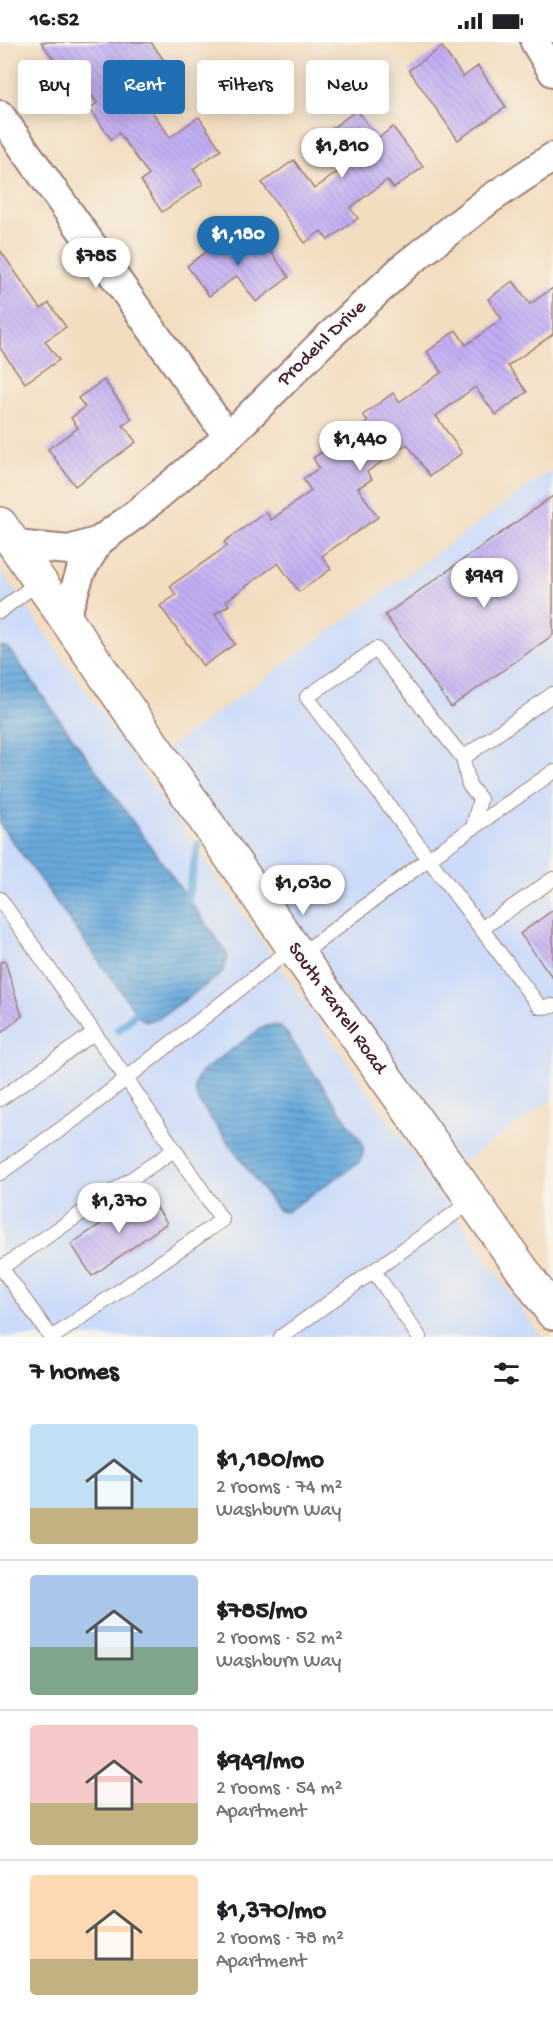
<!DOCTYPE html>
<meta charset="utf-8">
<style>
:root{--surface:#fff;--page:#f6f6f6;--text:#202124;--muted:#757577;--line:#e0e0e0;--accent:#1f6fb2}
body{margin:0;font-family:"Gochi Hand",sans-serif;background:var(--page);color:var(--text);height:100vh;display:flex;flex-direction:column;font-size:22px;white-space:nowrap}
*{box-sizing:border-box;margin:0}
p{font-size:20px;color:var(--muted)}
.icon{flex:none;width:33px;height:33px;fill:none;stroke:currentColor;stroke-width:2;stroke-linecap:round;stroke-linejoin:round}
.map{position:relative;height:1295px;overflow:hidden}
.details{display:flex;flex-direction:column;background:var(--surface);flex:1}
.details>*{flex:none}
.banner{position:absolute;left:18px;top:18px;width:518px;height:54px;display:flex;gap:12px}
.price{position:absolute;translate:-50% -51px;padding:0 14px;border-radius:21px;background:#fff;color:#222;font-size:20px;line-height:39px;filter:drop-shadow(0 2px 3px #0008)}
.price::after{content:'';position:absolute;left:50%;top:36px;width:18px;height:14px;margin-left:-9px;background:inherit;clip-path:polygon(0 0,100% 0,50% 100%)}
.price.current{background:var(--accent);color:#fff}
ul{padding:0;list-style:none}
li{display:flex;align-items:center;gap:18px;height:150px;padding:0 30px}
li+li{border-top:2px solid var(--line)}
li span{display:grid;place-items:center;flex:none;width:168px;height:120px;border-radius:6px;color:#555}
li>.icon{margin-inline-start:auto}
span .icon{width:72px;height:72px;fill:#fffc;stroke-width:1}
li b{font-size:26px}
h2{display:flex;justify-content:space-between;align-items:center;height:72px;padding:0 30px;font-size:26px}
.tag{padding:0 21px;border-radius:6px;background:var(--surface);box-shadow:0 3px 15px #0003;font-size:21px;line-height:54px}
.tag.current{background:var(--accent);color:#fff}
.status{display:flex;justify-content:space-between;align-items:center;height:42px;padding:0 30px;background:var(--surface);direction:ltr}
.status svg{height:16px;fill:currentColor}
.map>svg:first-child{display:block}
.built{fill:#cbdbf9}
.water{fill:url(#water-rules);stroke:#586484;stroke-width:1.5}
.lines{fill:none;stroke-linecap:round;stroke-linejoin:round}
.stream{stroke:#67aadc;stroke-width:8}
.building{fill:url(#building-back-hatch)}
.service-casing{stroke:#9e7e75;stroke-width:16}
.minor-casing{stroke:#9e7e75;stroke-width:32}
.tertiary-casing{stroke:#9e7e75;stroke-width:36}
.service{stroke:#fff;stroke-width:14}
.minor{stroke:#fff;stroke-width:28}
.tertiary{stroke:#fff;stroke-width:33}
.labels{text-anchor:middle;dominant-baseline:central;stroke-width:6;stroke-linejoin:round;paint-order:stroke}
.street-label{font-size:20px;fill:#4a1f2b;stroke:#f7f3e8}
</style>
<div class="status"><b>16:52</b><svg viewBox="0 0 49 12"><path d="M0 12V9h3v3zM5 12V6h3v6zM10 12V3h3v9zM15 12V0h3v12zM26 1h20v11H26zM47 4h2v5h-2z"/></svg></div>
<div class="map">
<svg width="553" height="1295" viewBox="0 0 553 1295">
<defs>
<pattern id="water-rules" width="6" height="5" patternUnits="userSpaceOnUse" patternTransform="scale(1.5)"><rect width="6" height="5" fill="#67aadc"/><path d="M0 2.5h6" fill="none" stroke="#578ab3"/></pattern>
<pattern id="building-back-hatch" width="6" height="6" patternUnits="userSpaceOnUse" patternTransform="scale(1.5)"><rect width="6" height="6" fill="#c2aff4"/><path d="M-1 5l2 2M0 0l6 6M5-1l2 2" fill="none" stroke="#a896d1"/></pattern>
</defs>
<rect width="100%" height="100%" fill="#f7f3e8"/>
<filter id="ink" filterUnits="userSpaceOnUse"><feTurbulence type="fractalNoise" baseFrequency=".0167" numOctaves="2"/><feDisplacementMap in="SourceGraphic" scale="12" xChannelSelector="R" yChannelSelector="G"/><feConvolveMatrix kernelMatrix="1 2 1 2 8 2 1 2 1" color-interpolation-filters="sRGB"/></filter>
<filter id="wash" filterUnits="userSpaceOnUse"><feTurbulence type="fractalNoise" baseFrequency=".008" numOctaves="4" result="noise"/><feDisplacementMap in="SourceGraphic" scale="24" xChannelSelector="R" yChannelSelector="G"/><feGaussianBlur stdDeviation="1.35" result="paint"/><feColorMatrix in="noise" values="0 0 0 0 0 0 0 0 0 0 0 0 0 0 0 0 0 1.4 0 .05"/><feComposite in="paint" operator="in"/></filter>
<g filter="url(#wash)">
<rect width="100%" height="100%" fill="#f3ddbf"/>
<!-- built -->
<path class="built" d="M553,427V1057L461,1121L166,708Z
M0,527L541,1295H0Z"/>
<!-- water -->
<path class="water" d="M0,604L7,606L14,614L224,907L228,915L221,932L158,977L147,979L140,976L0,782Z
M271,983L279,984L287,992L362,1101C364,1109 364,1114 358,1121L286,1170L279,1169L273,1162L199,1060C193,1047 193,1041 201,1030L263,985Z"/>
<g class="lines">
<!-- stream -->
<path class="stream" d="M186,864L198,803
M118,988L143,964"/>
</g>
<g id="blocks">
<!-- building -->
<path class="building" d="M41,0H151L173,31L141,54L170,95L199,75L221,108L193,127L203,142L162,170L141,139L149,133L119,91L111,97L90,67L97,61L67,19L59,25Z
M442,5L463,35L478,24L506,65L458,98L409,28Z
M357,68L378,96L393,85L423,125L394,146L387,138L350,166L358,176L328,198L321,189L305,201L262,141L294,118L314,147L349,122L326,91Z
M238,186L258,213L268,206L289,235L256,260L237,234L209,254L187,224Z
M0,208L41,267L49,261L66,285L45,299L59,318L25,341L0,306Z
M513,239L530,262L553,246V292L508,324L527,350L496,373L475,345L436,374L462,411L430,434L407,402L367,430L372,437L358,446L378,475L322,514L331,527L299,550L278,521L226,559L229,563L215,572L235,602L203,624L160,564L176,553L170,544L227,504L224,500L266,470L271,478L311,449L303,437L319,426L313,416L368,380L363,373L393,351L399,360L442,330L427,310L456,288L466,303L502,277L488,257Z
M104,338L132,377L123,383L136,400L75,444L48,407L78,386L71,376L85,365L78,356Z
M553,454V593L451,665L385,573Z
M553,868V936L520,892Z
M5,919L22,974L0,992V920Z
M147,1151L167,1181L92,1234L71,1202Z"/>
</g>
</g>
<g filter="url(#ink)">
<use href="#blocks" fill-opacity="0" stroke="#9e7e75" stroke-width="1.5"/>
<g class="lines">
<defs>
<path id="service" d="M0,569L40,539
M553,652L463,716L376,607L307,655L540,965L553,964
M463,716L469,743L480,757L473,786
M0,857L126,1036L222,1178L53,1295
M481,887L553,837
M299,914L428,817L553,730
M0,1057L94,991
M0,1131L75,1077L293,905
M0,1224L51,1295
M1,1226L174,1108
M374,1229L419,1295
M281,1295L473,1158"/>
<g id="minor">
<path d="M535,0L553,30"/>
<path d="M0,73L228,395"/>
<path id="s1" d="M15,503L69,508L99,499L136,472L228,395L322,301L406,223L490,157L553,115"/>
<path d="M65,576L81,529L99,499"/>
</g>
<g id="tertiary">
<path id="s2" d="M0,482L293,905L553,1271"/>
</g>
</defs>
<!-- service casing -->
<use href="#service" class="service-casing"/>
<!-- minor casing -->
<use href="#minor" class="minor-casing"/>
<!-- tertiary casing -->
<use href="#tertiary" class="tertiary-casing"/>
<!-- service -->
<use href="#service" class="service"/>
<!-- minor -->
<use href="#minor" class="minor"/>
<!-- tertiary -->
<use href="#tertiary" class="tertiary"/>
</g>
</g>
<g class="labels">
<!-- street labels -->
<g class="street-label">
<text stroke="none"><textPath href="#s1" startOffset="384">Prodehl Drive</textPath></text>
<text stroke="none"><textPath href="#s2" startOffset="590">South Farrell Road</textPath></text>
</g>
</g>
</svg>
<b class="price" style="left:342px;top:137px">$1,810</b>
<b class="price current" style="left:238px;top:225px">$1,180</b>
<b class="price" style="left:96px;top:247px">$785</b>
<b class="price" style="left:360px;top:430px">$1,440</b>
<b class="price" style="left:484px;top:567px">$949</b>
<b class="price" style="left:303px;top:874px">$1,030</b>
<b class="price" style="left:119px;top:1192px">$1,370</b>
<div class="banner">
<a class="tag">Buy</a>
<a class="tag current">Rent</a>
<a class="tag">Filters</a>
<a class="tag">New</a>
</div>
</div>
<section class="details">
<h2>7 homes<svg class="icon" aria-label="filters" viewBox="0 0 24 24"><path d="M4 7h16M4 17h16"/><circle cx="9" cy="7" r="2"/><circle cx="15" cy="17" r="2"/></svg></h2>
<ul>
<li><span style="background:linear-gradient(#bfe0f5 70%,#c2b280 0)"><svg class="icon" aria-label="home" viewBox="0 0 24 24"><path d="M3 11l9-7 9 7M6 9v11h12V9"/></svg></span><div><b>$1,180/mo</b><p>2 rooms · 74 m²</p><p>Washburn Way</p></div></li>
<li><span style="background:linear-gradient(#a9c7e8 60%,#7fa58c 0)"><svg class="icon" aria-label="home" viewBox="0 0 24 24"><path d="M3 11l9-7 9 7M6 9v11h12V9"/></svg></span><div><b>$785/mo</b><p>2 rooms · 52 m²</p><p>Washburn Way</p></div></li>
<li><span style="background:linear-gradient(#f6c9c9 65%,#c2b280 0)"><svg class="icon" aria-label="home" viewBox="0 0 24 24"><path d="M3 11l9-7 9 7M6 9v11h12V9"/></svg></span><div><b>$949/mo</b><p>2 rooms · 54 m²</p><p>Apartment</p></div></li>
<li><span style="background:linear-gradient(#ffd9b3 70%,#c2b280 0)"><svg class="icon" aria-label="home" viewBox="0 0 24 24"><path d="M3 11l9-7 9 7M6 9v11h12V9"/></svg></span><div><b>$1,370/mo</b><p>2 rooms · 78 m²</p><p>Apartment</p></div></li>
</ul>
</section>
